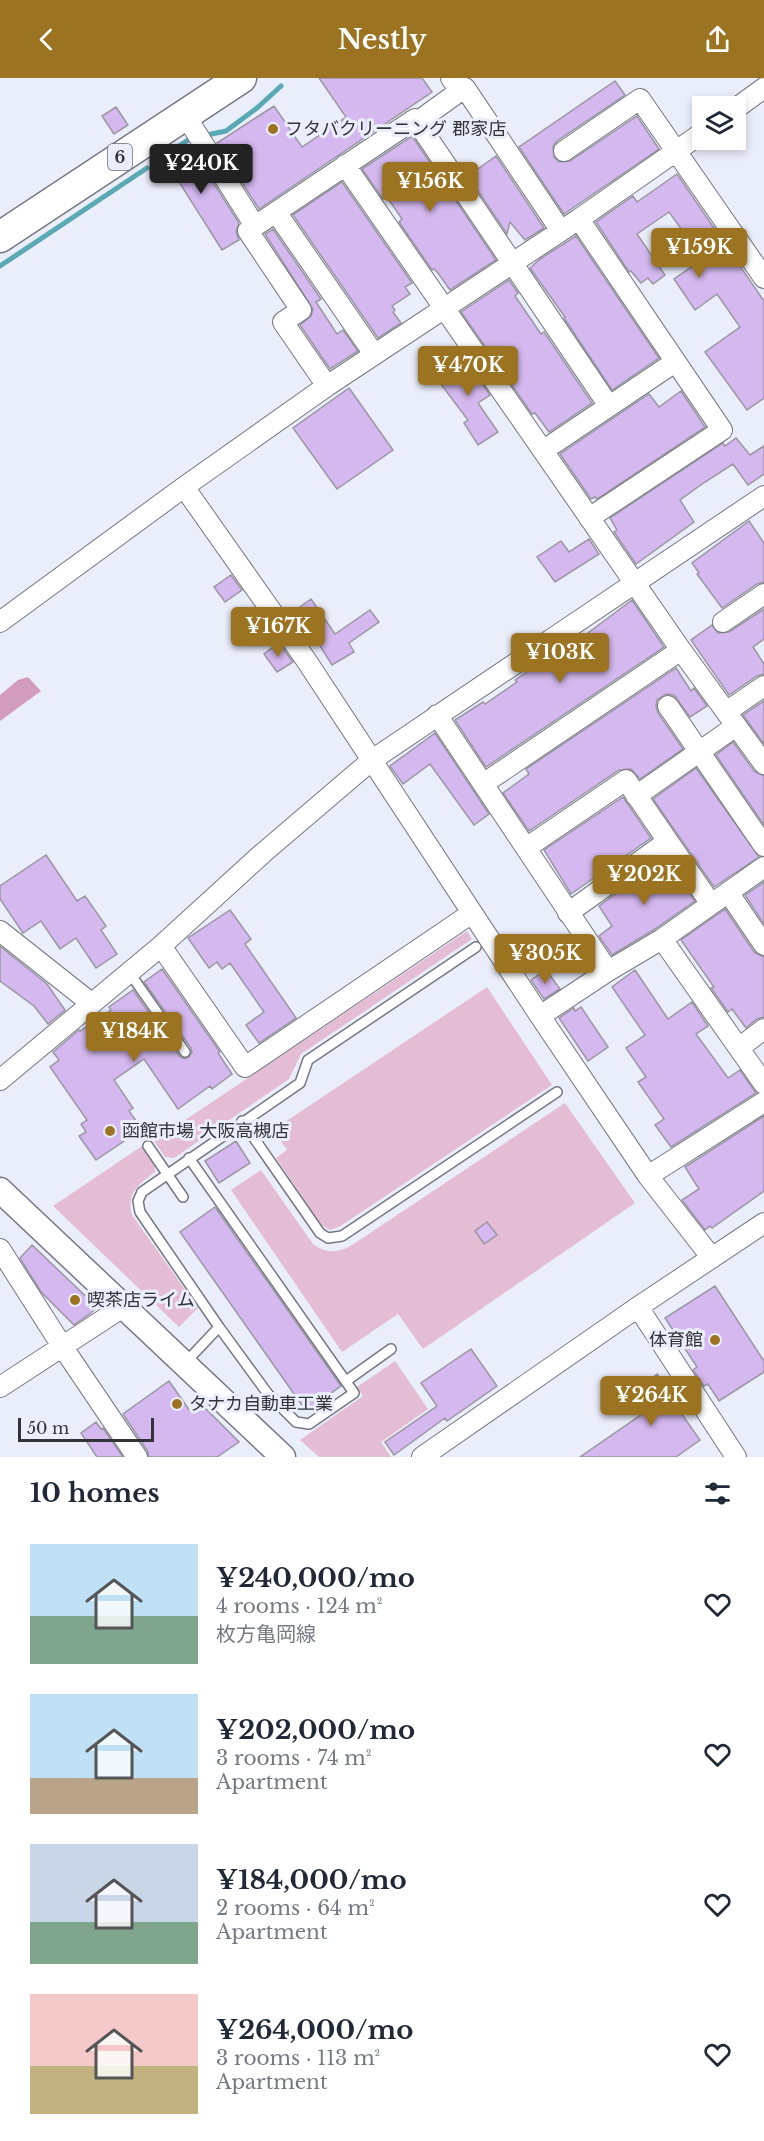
<!DOCTYPE html>
<meta charset="utf-8">
<style>
:root{--surface:#fff;--page:#f2f2f3;--text:#1f2937;--muted:#747a83;--accent:#9c7321}
body{margin:0;font-family:"Libre Baskerville","Noto Sans JP",serif;background:var(--page);color:var(--text);height:100vh;display:flex;flex-direction:column;font-size:22px;white-space:nowrap}
*{box-sizing:border-box;margin:0}
p{font-size:20px;color:var(--muted)}
.icon{flex:none;width:33px;height:33px;fill:none;stroke:currentColor;stroke-width:2;stroke-linecap:round;stroke-linejoin:round}
.map{position:relative;height:1379px;overflow:hidden}
.drawer{display:flex;flex-direction:column;background:var(--surface);flex:1}
.drawer>*{flex:none}
.fabs{position:absolute;left:692px;top:18px;display:grid;gap:12px}
.fabs a{display:grid;place-items:center;width:54px;height:54px;border-radius:0px;background:var(--surface);box-shadow:0 3px 9px #0003;font-size:30px}
.scale{position:absolute;left:18px;bottom:15px;width:136px;box-sizing:border-box;padding-left:6px;border:3px solid #313337;border-top:0;font-size:16px;line-height:21px;white-space:nowrap;color:#313337;-webkit-text-stroke:4px #eaedfa;paint-order:stroke}
.price{position:absolute;translate:-50% -51px;padding:0 14px;border-radius:6px;background:var(--accent);color:#fff;font-size:20px;line-height:39px;filter:drop-shadow(0 2px 3px #0008)}
.price::after{content:'';position:absolute;left:50%;top:36px;width:18px;height:14px;margin-left:-9px;background:inherit;clip-path:polygon(0 0,100% 0,50% 100%)}
.price.current{background:#222;color:#fff}
ul{padding:0;list-style:none}
li{display:flex;align-items:center;gap:18px;height:150px;padding:0 30px}
li span{display:grid;place-items:center;flex:none;width:168px;height:120px;border-radius:0px;color:#555}
li>.icon{margin-inline-start:auto}
span .icon{width:72px;height:72px;fill:#fffc;stroke-width:1}
li b{font-size:26px}
h2{display:flex;justify-content:space-between;align-items:center;height:72px;padding:0 30px;font-size:26px}
header{display:flex;justify-content:space-between;align-items:center;height:78px;padding:0 30px;background:var(--accent);color:#fff;font-size:27px;font-weight:600}
.map>svg:first-child{display:block}
.green{fill:#e4bdd5}
.forest{fill:#d39cbf}
.lines{fill:none;stroke-linecap:round;stroke-linejoin:round}
.stream{stroke:#5aaab5;stroke-width:5}
.building{fill:#d4b8ef;stroke:#9b96a1;stroke-width:1.5}
.service-casing{stroke:#757883;stroke-width:12}
.minor-casing{stroke:#757883;stroke-width:22}
.tertiary-casing{stroke:#757883;stroke-width:27}
.primary-casing{stroke:#757883;stroke-width:33}
.service{stroke:#fff;stroke-width:9}
.minor{stroke:#fff;stroke-width:20}
.tertiary{stroke:#fff;stroke-width:24}
.primary{stroke:#fff;stroke-width:30}
.poi-dot{fill:#9c7321;stroke:#eaedfa;stroke-width:2}
.labels{text-anchor:middle;dominant-baseline:central;stroke-width:6;stroke-linejoin:round;paint-order:stroke}
.shield{fill:#eaedfa;stroke:#686b72;stroke-width:1.5}
.shield-label{font-size:16px;font-weight:bold;fill:#313337}
.poi-label{font-size:18px;fill:#313337;stroke:#eaedfa;text-anchor:start}
</style>
<header><svg class="icon" aria-label="back" viewBox="0 0 24 24"><path d="M15 5l-7 7 7 7"/></svg>Nestly<svg class="icon" aria-label="share" viewBox="0 0 24 24"><path d="M12 15V3M7 8l5-5 5 5M5 13v7h14v-7"/></svg></header>
<div class="map">
<svg width="764" height="1379" viewBox="0 0 764 1379">
<rect width="100%" height="100%" fill="#eaedfa"/>
<!-- green -->
<path class="green" d="M467,853L472,861L301,976L289,1001L174,1080L165,1079L154,1063Z
M487,909L552,1007L339,1149L330,1152L321,1147L276,1080L287,1072L273,1052Z
M565,1025L635,1125L423,1271L398,1236L342,1274L231,1112L261,1092L313,1166C325,1175 336,1175 349,1169Z
M142,1068L155,1087V1094C139,1106 126,1115 132,1137L198,1230L179,1249L53,1128Z
M395,1283L428,1331L381,1364L391,1379H319L300,1362L363,1318L357,1309Z"/>
<!-- forest -->
<path class="forest" d="M28,599L41,613L0,643V617L18,602Z"/>
<g class="lines">
<!-- stream -->
<path class="stream" d="M207,57L226,53L257,30L281,8
M176,70L191,60
M0,188L147,90"/>
</g>
<!-- building -->
<path class="building" d="M319,0H422L432,14L259,131L217,65L274,28L302,69L346,39Z
M615,3L625,17L557,63L553,68L554,79L559,84L570,83L637,38L659,71L564,136L519,69Z
M116,29L128,47L114,56L102,38Z
M412,58L496,182L450,212L438,195L434,191L432,192L399,144L402,141L387,119L383,121L362,91Z
M182,67L193,82L197,79L239,145L236,153L239,162L222,172L171,91L157,102L149,90Z
M496,78L544,150L525,162L510,144L507,156L468,98Z
M677,96L764,223V320L747,332L705,274L740,249L717,216L695,232L674,201L703,181L669,134L637,156L665,197L653,206L648,200L641,205L631,193L629,194L596,144L633,118L637,124Z
M342,104L412,205L405,209L410,216L392,228L395,232L393,234L401,245L378,260L293,137Z
M273,151L321,221L316,224L337,256L343,252L358,273L330,291L300,247L311,238L313,231L265,156Z
M576,158L659,280L612,312L564,240L565,239L530,190L540,181Z
M509,202L518,215L515,218L541,256L544,254L592,325L549,354L535,335L532,336L461,234Z
M462,277L490,317L478,325L498,354L478,367L464,345L468,342L434,297Z
M349,310L393,372L337,411L293,350Z
M681,313L705,349L597,421L595,419L591,421L560,376L649,316L659,329Z
M736,360L750,377L764,368V396L748,407L733,386L705,404L680,422L694,444L636,486L614,454L617,452L610,440L723,365L725,368Z
M749,443L764,465V504L757,506L722,530L697,496L699,495L692,485Z
M589,461L599,476L555,504L537,479L561,463L569,474Z
M231,497L242,512L225,524L214,509Z
M311,521L335,556L370,532L379,544L349,565L354,574L332,587L307,547L300,552L289,537Z
M632,522L664,569L486,689L455,642L483,624L485,626L517,604L515,602L546,581L549,584Z
M764,531V561L753,569L764,586V596L757,598L729,617L691,562L712,547L718,555L729,554Z
M279,565L293,584L277,594L264,576Z
M676,590L691,613L694,610L707,628L690,639L674,617L666,616L657,622L656,628L658,635L683,671L640,701L631,691L619,692L529,753L503,715L529,696L526,691Z
M764,623V666L743,637Z
M435,655L489,736L474,747L430,686L403,706L390,688Z
M733,664L754,693L764,698V747L716,677Z
M696,690L759,779L714,809L653,721Z
M623,719L651,760L571,816L544,772Z
M46,777L77,823L85,818L106,848L101,852L117,876L96,890L76,860L60,871L41,843L23,855L0,821V808Z
M665,780L695,823L655,851L612,877L599,858L612,848L599,828Z
M764,804V846L745,817Z
M725,831L754,874L764,879V939L757,941L746,950L732,931L728,934L711,910L714,909L681,862Z
M230,832L251,861L245,866L296,940L259,965L246,947L264,934L230,885L222,891L217,884L209,890L188,860Z
M0,868L47,906L65,932L48,946L34,928L0,903Z
M162,891L220,974L218,975L232,996L212,1011L210,1008L178,1031L144,981L114,1002L133,1030L129,1033L142,1051L96,1082L79,1058L86,1054L81,1046L87,1042L50,989L59,982L53,974L79,952L80,953L101,939L110,945L104,937L111,932L109,929L133,912L179,978L185,981L189,979L192,974L191,970L144,904Z
M546,892L560,911L544,921L531,902Z
M635,892L668,941L692,924L708,948L696,956L728,1000L740,992L756,1015L671,1069L655,1047L664,1041L638,1004L646,999L626,970L645,957L612,909Z
M581,929L608,969L588,983L559,940L574,930L575,933Z
M764,1038V1113L712,1150L710,1148L705,1152L682,1122L699,1111L685,1089Z
M236,1063L250,1085L219,1105L205,1083Z
M215,1129L341,1308L306,1333L180,1154Z
M487,1144L497,1157L484,1166L475,1153Z
M32,1167L97,1229L91,1235L74,1247L41,1214L20,1180Z
M715,1208L764,1283V1294L719,1323L708,1306L704,1308L693,1292L697,1289L665,1240Z
M471,1271L497,1308L447,1343L445,1340L394,1377L385,1364L437,1328L421,1305Z
M657,1296L669,1310L674,1306L684,1322L676,1328L700,1362L676,1379H580L645,1334L632,1318Z
M169,1303L190,1333L201,1326L239,1364L217,1379H149L147,1372L123,1336Z
M96,1344L101,1351L103,1350L123,1379H97L81,1355Z"/>
<g class="lines">
<defs>
<path id="service" d="M129,894L185,974
M242,1043L320,1155L328,1160L342,1158L557,1014
M148,1068L183,1119
M219,1249L140,1134L138,1123L142,1114L300,1005L308,982L476,869
M186,1284L219,1249L268,1316L296,1344L309,1346L354,1315L189,1080
M346,1303L391,1271"/>
<path id="minor" d="M451,0L460,13L465,10L561,153
M735,31L764,10
M185,37L255,148L415,41L609,328
M417,44L460,13
M564,73L640,21L764,200
M345,87L681,572L764,686
M276,134L374,276
M579,141L722,352L589,440
M255,148L248,153L301,232L283,244L327,308
M544,372L675,284
M184,409L306,582L540,938L648,1098L712,1180
M0,544L184,409L327,308L579,141L702,55
M723,544L764,516
M668,628L764,768
M726,634L764,608
M437,637L608,893
M483,706L681,572
M636,718L736,648
M526,770L626,702L711,826
M728,814L764,867
M568,835L668,763
M0,853L91,925
M662,861L764,1006
M161,868L245,989L472,835
M540,938L608,893L662,861L764,789
M739,970L764,951
M0,1002L161,868L263,775L372,682L764,418
M648,1098L764,1024
M0,1171L62,1268L137,1379
M638,1229L736,1379
M0,1309L123,1229
M422,1379L638,1229L764,1145"/>
<path id="tertiary" d="M0,1112L283,1379"/>
<path id="primary" d="M0,159L241,0"/>
</defs>
<!-- service casing -->
<use href="#service" class="service-casing"/>
<!-- minor casing -->
<use href="#minor" class="minor-casing"/>
<!-- tertiary casing -->
<use href="#tertiary" class="tertiary-casing"/>
<!-- primary casing -->
<use href="#primary" class="primary-casing"/>
<!-- service -->
<use href="#service" class="service"/>
<!-- minor -->
<use href="#minor" class="minor"/>
<!-- tertiary -->
<use href="#tertiary" class="tertiary"/>
<!-- primary -->
<use href="#primary" class="primary"/>
</g>
<!-- markers -->
<g class="poi-dot">
<circle cx="273" cy="51" r="6"/>
<circle cx="110" cy="1053" r="6"/>
<circle cx="75" cy="1222" r="6"/>
<circle cx="715" cy="1262" r="6"/>
<circle cx="177" cy="1326" r="6"/>
</g>
<g class="labels">
<!-- shield labels -->
<rect class="shield" x="108" y="66" width="24" height="26" rx="4.5"/>
<g class="shield-label">
<text x="120" y="79">6</text>
</g>
<!-- poi labels -->
<g class="poi-label">
<text x="285" y="51">フタバクリーニング 郡家店</text>
<text x="122" y="1053">函館市場 大阪高槻店</text>
<text x="87" y="1222">喫茶店ライム</text>
<text x="703" y="1262" text-anchor="end">体育館</text>
<text x="189" y="1326">タナカ自動車工業</text>
</g>
</g>
</svg>
<div class="fabs">
<a><svg class="icon" aria-label="layers" viewBox="0 0 24 24"><path d="M12 4l9 5-9 5-9-5zM3 14l9 5 9-5"/></svg></a>
</div>
<div class="scale">50 m</div>
<b class="price current" style="left:201px;top:117px">¥240K</b>
<b class="price" style="left:430px;top:135px">¥156K</b>
<b class="price" style="left:699px;top:201px">¥159K</b>
<b class="price" style="left:468px;top:319px">¥470K</b>
<b class="price" style="left:278px;top:580px">¥167K</b>
<b class="price" style="left:560px;top:606px">¥103K</b>
<b class="price" style="left:644px;top:828px">¥202K</b>
<b class="price" style="left:545px;top:907px">¥305K</b>
<b class="price" style="left:134px;top:985px">¥184K</b>
<b class="price" style="left:651px;top:1349px">¥264K</b>
</div>
<section class="drawer">
<h2>10 homes<svg class="icon" aria-label="filters" viewBox="0 0 24 24"><path d="M4 7h16M4 17h16"/><circle cx="9" cy="7" r="2"/><circle cx="15" cy="17" r="2"/></svg></h2>
<ul>
<li><span style="background:linear-gradient(#bfe0f5 60%,#7fa58c 0)"><svg class="icon" aria-label="home" viewBox="0 0 24 24"><path d="M3 11l9-7 9 7M6 9v11h12V9"/></svg></span><div><b>¥240,000/mo</b><p>4 rooms · 124 m²</p><p>枚方亀岡線</p></div><svg class="icon" aria-label="heart" viewBox="0 0 24 24"><path d="M12 20l-8-8c-3-5 5-10 8-4 3-6 11-1 8 4z"/></svg></li>
<li><span style="background:linear-gradient(#bfe0f5 70%,#b9a48a 0)"><svg class="icon" aria-label="home" viewBox="0 0 24 24"><path d="M3 11l9-7 9 7M6 9v11h12V9"/></svg></span><div><b>¥202,000/mo</b><p>3 rooms · 74 m²</p><p>Apartment</p></div><svg class="icon" aria-label="heart" viewBox="0 0 24 24"><path d="M12 20l-8-8c-3-5 5-10 8-4 3-6 11-1 8 4z"/></svg></li>
<li><span style="background:linear-gradient(#c9d6e8 65%,#7fa58c 0)"><svg class="icon" aria-label="home" viewBox="0 0 24 24"><path d="M3 11l9-7 9 7M6 9v11h12V9"/></svg></span><div><b>¥184,000/mo</b><p>2 rooms · 64 m²</p><p>Apartment</p></div><svg class="icon" aria-label="heart" viewBox="0 0 24 24"><path d="M12 20l-8-8c-3-5 5-10 8-4 3-6 11-1 8 4z"/></svg></li>
<li><span style="background:linear-gradient(#f6c9c9 60%,#c2b280 0)"><svg class="icon" aria-label="home" viewBox="0 0 24 24"><path d="M3 11l9-7 9 7M6 9v11h12V9"/></svg></span><div><b>¥264,000/mo</b><p>3 rooms · 113 m²</p><p>Apartment</p></div><svg class="icon" aria-label="heart" viewBox="0 0 24 24"><path d="M12 20l-8-8c-3-5 5-10 8-4 3-6 11-1 8 4z"/></svg></li>
</ul>
</section>
